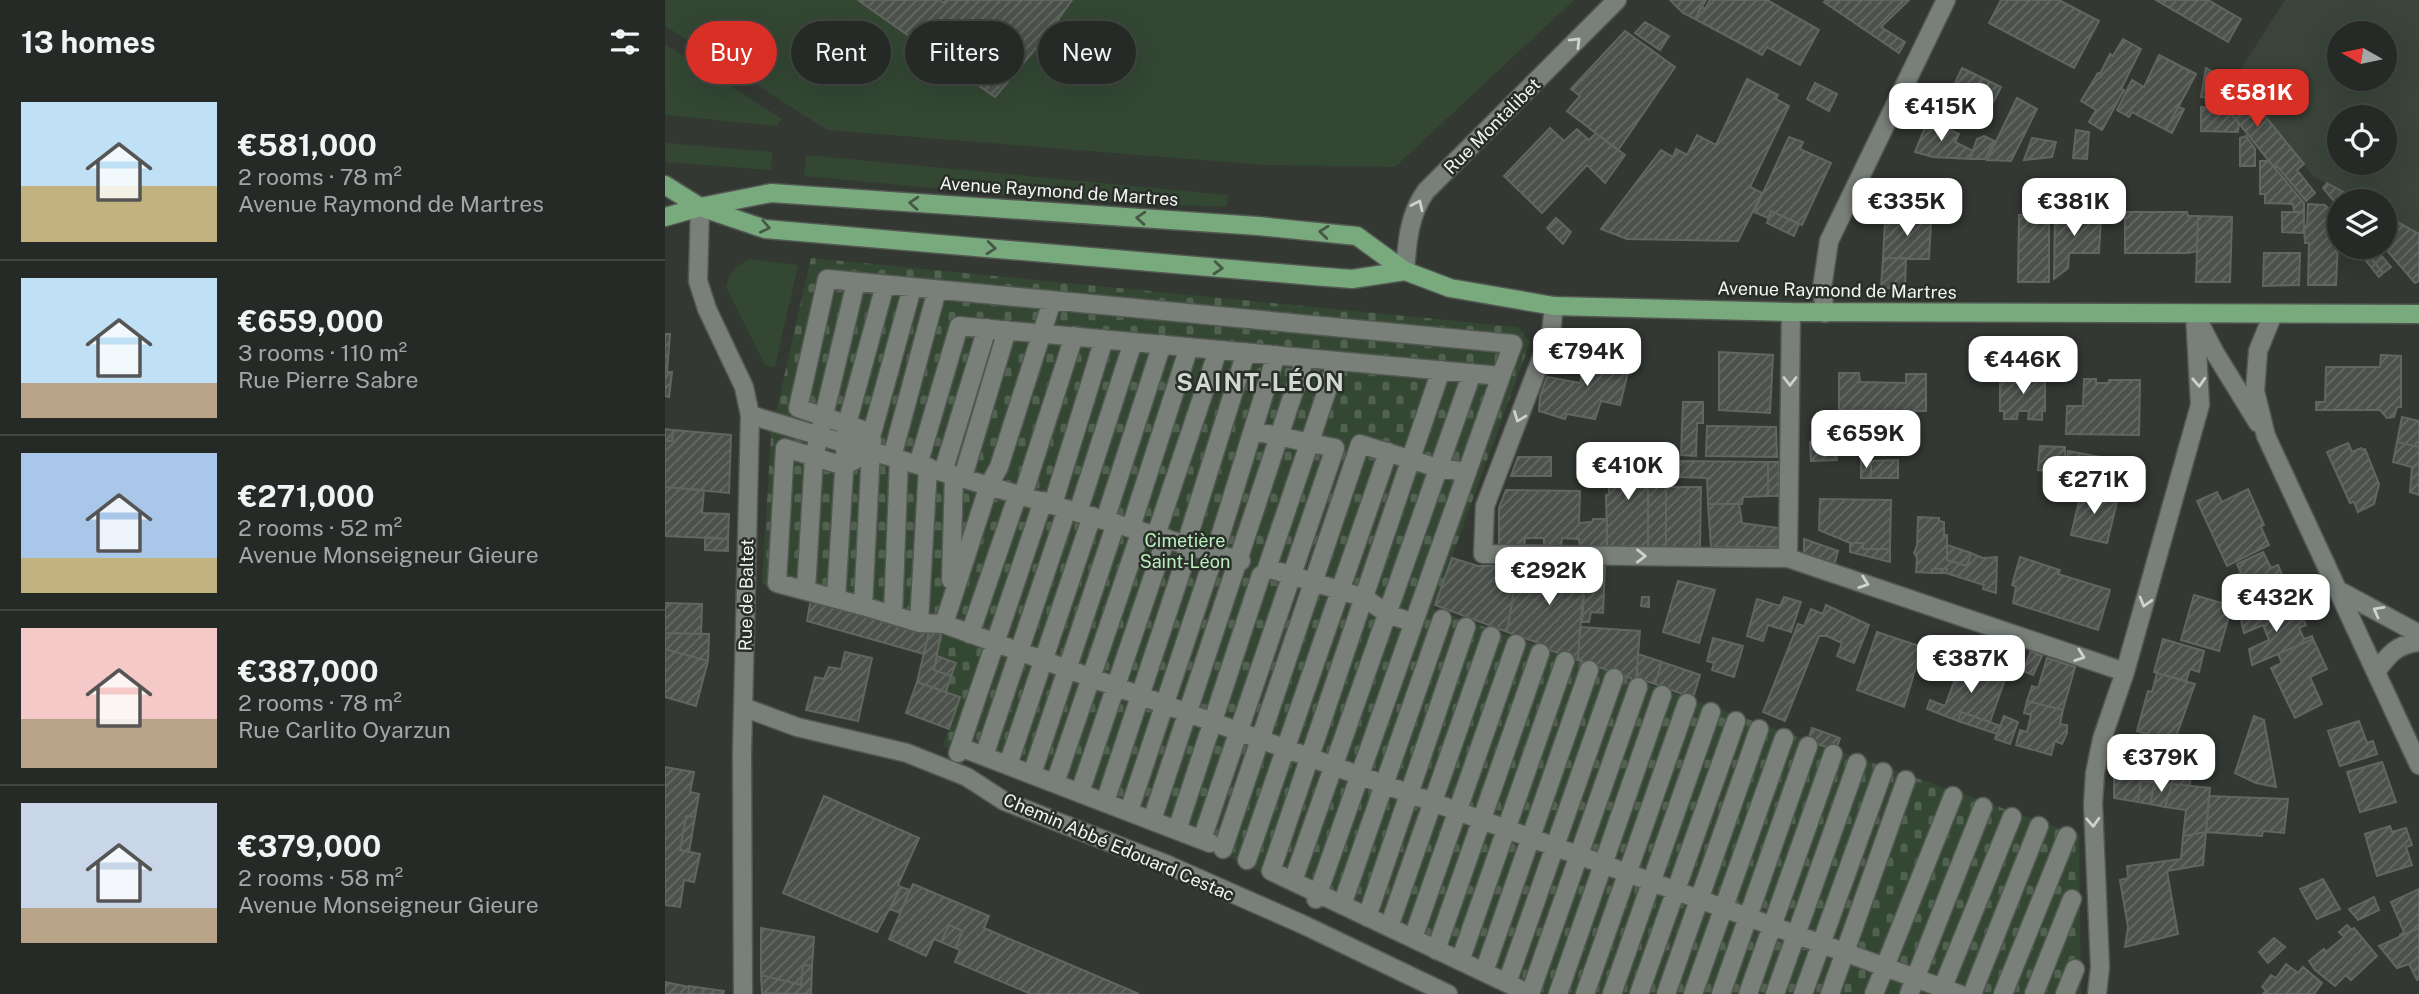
<!DOCTYPE html>
<meta charset="utf-8">
<style>
:root{--surface:#262a26;--page:#2e322e;--text:#f1f3f6;--muted:#a4a7a7;--line:#424643;--accent:#d93025}
body{margin:0;font-family:"Public Sans",sans-serif;background:var(--page);color:var(--text);height:100vh;display:flex;flex-direction:column;font-size:26px;white-space:nowrap}
*{box-sizing:border-box;margin:0}
p{font-size:23px;color:var(--muted)}
.icon{flex:none;width:38px;height:38px;fill:none;stroke:currentColor;stroke-width:2;stroke-linecap:round;stroke-linejoin:round}
.map{position:relative;flex:1;overflow:hidden}
.panel{display:flex;flex-direction:column;background:var(--surface);width:665px}
.panel>*{flex:none}
.top-card{position:absolute;left:21px;top:21px;width:665px;height:63px;display:flex;gap:14px}
.needle{width:46px;rotate:279deg}
.fabs{position:absolute;left:1662px;top:21px;display:grid;gap:14px}
.fabs a{display:grid;place-items:center;width:70px;height:70px;border-radius:50%;background:var(--surface);box-shadow:0 7px 28px #0002,0 0 0 2px var(--line);font-size:35px}
.price{position:absolute;translate:-50% -60px;padding:0 16px;border-radius:14px;background:#fff;color:#222;font-size:23px;line-height:46px;filter:drop-shadow(0 2px 4px #0008)}
.price::after{content:'';position:absolute;left:50%;top:42px;width:21px;height:16px;margin-left:-10px;background:inherit;clip-path:polygon(0 0,100% 0,50% 100%)}
.price.active{background:var(--accent);color:#fff}
ul{padding:0;list-style:none}
li{display:flex;align-items:center;gap:21px;height:175px;padding:0 21px}
li+li{border-top:2px solid var(--line)}
li span{display:grid;place-items:center;flex:none;width:196px;height:140px;border-radius:0px;color:#555}
li>.icon{margin-inline-start:auto}
span .icon{width:84px;height:84px;fill:#fffc;stroke-width:1}
li b{font-size:30px}
h2{display:flex;justify-content:space-between;align-items:center;height:84px;padding:0 21px;font-size:30px}
.pill{padding:0 24px;border-radius:32px;background:var(--surface);box-shadow:0 7px 28px #0002,0 0 0 2px var(--line);font-size:24px;line-height:63px}
.pill.active{background:var(--accent);color:#fff}
main{display:flex;flex:1;min-height:0}
.map>svg:first-child{display:block}
.built{fill:#3a443a;fill-rule:evenodd}
.green{fill:#334733}
.cemetery{fill:url(#cemetery-stones)}
.building{fill:url(#building-hatch);stroke:#616661;stroke-width:2}
.lines{fill:none;stroke-linecap:round;stroke-linejoin:round}
.minor-casing{stroke:#525752;stroke-width:21}
.major-casing{stroke:#525752;stroke-width:21}
.minor{stroke:#797f79;stroke-width:18}
.major{stroke:#79aa7d;stroke-width:18}
.oneway{stroke:#ced2ce}
.oneway2{stroke:#455946}
.labels{text-anchor:middle;dominant-baseline:central;stroke-width:5;stroke-linejoin:round;paint-order:stroke}
.street-label{font-size:18px;fill:#f2f5f2;stroke:#292e29}
.park-label{font-size:18px;fill:#baefbc;stroke:#292e29}
.district-label{font-size:24px;font-weight:bold;letter-spacing:2px;fill:#d2d9d2;stroke:#292e29}
</style>
<main>
<section class="panel">
<h2>13 homes<svg class="icon" aria-label="filters" viewBox="0 0 24 24"><path d="M4 7h16M4 17h16"/><circle cx="9" cy="7" r="2"/><circle cx="15" cy="17" r="2"/></svg></h2>
<ul>
<li><span style="background:linear-gradient(#bfe0f5 60%,#c2b280 0)"><svg class="icon" aria-label="home" viewBox="0 0 24 24"><path d="M3 11l9-7 9 7M6 9v11h12V9"/></svg></span><div><b>€581,000</b><p>2 rooms · 78 m²</p><p>Avenue Raymond de Martres</p></div></li>
<li><span style="background:linear-gradient(#bfe0f5 75%,#b9a48a 0)"><svg class="icon" aria-label="home" viewBox="0 0 24 24"><path d="M3 11l9-7 9 7M6 9v11h12V9"/></svg></span><div><b>€659,000</b><p>3 rooms · 110 m²</p><p>Rue Pierre Sabre</p></div></li>
<li><span style="background:linear-gradient(#a9c7e8 75%,#c2b280 0)"><svg class="icon" aria-label="home" viewBox="0 0 24 24"><path d="M3 11l9-7 9 7M6 9v11h12V9"/></svg></span><div><b>€271,000</b><p>2 rooms · 52 m²</p><p>Avenue Monseigneur Gieure</p></div></li>
<li><span style="background:linear-gradient(#f6c9c9 65%,#b9a48a 0)"><svg class="icon" aria-label="home" viewBox="0 0 24 24"><path d="M3 11l9-7 9 7M6 9v11h12V9"/></svg></span><div><b>€387,000</b><p>2 rooms · 78 m²</p><p>Rue Carlito Oyarzun</p></div></li>
<li><span style="background:linear-gradient(#c9d6e8 75%,#b9a48a 0)"><svg class="icon" aria-label="home" viewBox="0 0 24 24"><path d="M3 11l9-7 9 7M6 9v11h12V9"/></svg></span><div><b>€379,000</b><p>2 rooms · 58 m²</p><p>Avenue Monseigneur Gieure</p></div></li>
</ul>
</section>
<div class="map">
<svg width="1754" height="994" viewBox="0 0 1754 994">
<defs>
<pattern id="cemetery-stones" width="16" height="16" patternUnits="userSpaceOnUse" patternTransform="scale(1.75)"><rect width="16" height="16" fill="#334733"/><path d="M2 7V4a2 2 0 0 1 4 0v3zM10 15v-3a2 2 0 0 1 4 0v3z" fill="#516251"/></pattern>
<pattern id="building-hatch" width="6" height="6" patternUnits="userSpaceOnUse" patternTransform="scale(1.75)"><rect width="6" height="6" fill="#4c514c"/><path d="M-1 1l2-2M0 6l6-6M5 7l2-2" fill="none" stroke="#666b66"/></pattern>
</defs>
<rect width="100%" height="100%" fill="#333833"/>
<!-- built -->
<path class="built" d="M1620,0H1754V234L1720,215V201H1695L1648,176L1583,95L1567,83ZM1675,33H1720V79H1675ZM1675,117H1720V163H1675Z"/>
<!-- green -->
<path class="green" d="M0,0H909L730,167L599,165L162,130L0,26Z
M0,44L117,119L111,126L0,115Z
M0,143L107,152L106,170L0,162Z
M141,155L563,195L562,207L393,200L139,176Z
M85,259L133,265L110,367L100,365L61,287C65,271 71,266 85,259Z"/>
<!-- cemetery -->
<path class="cemetery" d="M146,258L853,327L865,342L768,609L1414,835L1416,994H854L538,845L278,746L295,697L281,692L290,663L272,656L276,634L97,584L106,436L104,434L109,413L111,412Z"/>
<!-- building -->
<path class="building" d="M193,0H275L279,3L281,0H407L383,34L330,97Z
M1005,0H1041L1030,19L1018,13Z
M1045,0H1102L1154,30L1135,65L1102,47L1097,55L1030,19L1036,7L1040,9Z
M1161,0H1244L1216,27L1240,42L1234,53L1159,2Z
M1336,0H1394L1434,21L1409,68L1324,23Z
M1491,0H1543L1576,19L1563,42Z
M980,22L1004,36L995,50L970,33Z
M960,31L1010,67L953,150L902,111L915,96L906,89Z
M1458,39L1476,49L1456,89L1459,90L1437,130L1424,122L1431,110L1416,101L1433,73L1435,74L1445,54L1448,56Z
M1494,55L1531,74L1501,130L1467,112L1464,117L1452,110L1467,80L1479,87Z
M1297,68L1336,87L1318,123L1280,104Z
M1541,68L1567,83L1583,95L1639,164L1632,170L1650,193L1641,201L1612,166L1610,168L1604,161L1564,111L1549,99L1536,97Z
M1082,79L1113,95L1111,99L1124,106L1085,187L1097,193L1073,241L962,239L936,229L996,150L1008,157L1011,149L1022,155L1032,135L1051,145Z
M1150,83L1172,94L1164,111L1142,99Z
M1352,98L1372,109L1346,161L1322,160Z
M1513,107L1519,109L1507,133L1501,130Z
M1536,107L1560,108L1574,123L1573,132L1536,131Z
M1263,120L1294,134L1290,142L1308,151L1305,159L1268,157L1250,152Z
M885,128L899,141L912,129L924,140L931,133L960,155L940,183L922,165L877,213L839,176Z
M1411,130L1424,132L1422,159L1408,158Z
M1319,136L1329,141L1320,159H1305L1312,139Z
M1581,136L1590,149V166H1575V138Z
M1124,137L1138,142L1135,149L1166,163L1137,225L1106,211L1103,218L1089,212Z
M1367,138L1391,142L1387,157L1359,160Z
M1595,161H1604L1610,168L1639,203V212H1629L1628,204L1600,203V194H1595Z
M1662,183L1678,192L1673,206L1658,188Z
M1678,192L1695,201H1675V204L1674,203Z
M1643,204L1660,205L1674,220L1671,285H1643L1644,243H1640L1639,226H1642Z
M1390,208H1396V216L1436,217L1434,253H1404L1403,268L1389,279Z
M1106,211L1134,224L1129,236L1102,223Z
M1234,211H1251L1252,222H1266L1264,259L1218,258L1220,221H1232Z
M1460,212H1522L1523,216H1533L1532,251L1523,253H1460Z
M1617,212H1639V233L1617,232Z
M1354,215H1384V282H1353Z
M1533,216L1567,217L1565,282H1531Z
M891,218L906,232L898,244L882,228Z
M1725,218L1754,234V281L1750,283L1719,247L1720,223Z
M1709,247L1726,267L1718,273L1702,253Z
M1599,253H1635L1634,285L1598,286Z
M1702,253L1718,273L1714,277L1698,257Z
M1218,258H1241L1240,288H1216Z
M0,334H5L2,372H7L4,397L0,396Z
M925,348L966,360L955,405L936,401L930,419L902,414L900,419L874,411L875,396L882,377L915,383Z
M1054,352L1108,355L1105,413L1054,410Z
M1716,355L1736,356V407H1732L1729,417L1722,418L1715,410H1651V402H1660L1661,367H1715Z
M1174,373H1194L1195,382L1241,383V374H1261V411L1174,410Z
M1335,375L1380,376V411H1377V420L1363,419L1364,411H1353L1352,419H1339V411H1335Z
M1419,379H1431V383H1444V380H1475L1474,435L1401,434L1402,406H1418Z
M1018,402H1038V423H1032L1031,456L1016,455Z
M1737,417L1754,421V447L1732,442Z
M1042,426L1111,427L1112,457L1041,456Z
M0,429L8,430L7,441H0Z
M8,430L66,435L64,493L0,487V441H7Z
M1145,442H1170L1172,460L1146,461Z
M1732,442L1754,447V495L1745,492L1747,467L1728,462Z
M1683,443L1687,452L1696,448L1697,450L1700,449L1714,484L1709,504L1693,512L1689,502L1685,503L1662,452Z
M1375,446L1400,447V472L1373,470Z
M1403,451L1447,459L1443,476L1400,468Z
M853,457H886V476H846Z
M944,457H983V547L942,546L941,495L944,494Z
M983,457H1001V547H983Z
M1233,460V478H1206V461Z
M1013,461L1103,462V496L1078,497L1077,504H1043L1042,478L1013,477Z
M1196,461H1206V478H1196Z
M1103,462H1114V496H1103Z
M0,487L39,490L37,513L64,514L63,539L0,536Z
M1001,487H1036L1035,547H1001Z
M1417,489L1453,498L1442,543L1406,535Z
M1583,489L1599,525L1596,527L1604,545L1562,566L1532,501L1552,492L1557,502Z
M841,490L915,491L914,523L927,522L928,519H942V546H915L914,539L897,538L896,546H879V538H860L859,546H834V508Z
M1155,499L1226,500L1225,549H1198V543H1185L1154,530Z
M1043,504H1074L1077,523L1114,528V547H1046Z
M1253,517L1274,518V521L1279,522V535H1282V560L1302,566L1306,553L1318,558L1332,557L1331,593L1318,589L1319,585L1281,573L1282,569H1267V573L1251,572L1252,558L1249,553L1252,546Z
M40,537L63,539V551L40,550Z
M1139,539L1173,551L1169,566L1142,557L1139,554Z
M1185,543H1198V549H1225V562L1185,552Z
M1282,545L1306,553L1302,566L1282,560Z
M1598,552L1606,568L1613,565L1621,584L1595,596L1600,609L1576,620L1567,587L1575,584L1571,575L1576,573L1572,564Z
M1355,557L1395,570L1393,574L1445,590L1433,630L1348,603L1351,587L1347,585Z
M787,558L813,566H853L842,632L770,605Z
M853,566L920,567L913,660L873,646L874,643L842,632Z
M921,567H940L938,613L926,612L924,622H917Z
M1267,569H1282L1281,573H1267Z
M1013,581L1050,590L1034,643L998,632Z
M1529,595L1567,606L1554,651L1516,640Z
M977,597H984V607L976,606Z
M1119,597L1136,602L1126,632L1103,625L1098,641L1082,636L1092,599L1115,606Z
M146,598L264,632L259,654L142,621Z
M0,603L37,604L36,634L0,633Z
M1161,605L1204,625L1189,663L1172,656L1177,643L1162,636H1154L1120,721L1098,712L1133,624L1139,626L1146,609L1158,614Z
M1634,608L1641,625L1634,628L1639,639L1647,636L1648,639L1587,665L1584,649L1604,640L1598,625L1579,633L1576,620L1598,610L1604,622Z
M915,627L975,631L971,680L913,660Z
M264,632L276,634L269,670L286,676L281,692L252,682Z
M1212,632L1257,647L1239,707L1192,690Z
M0,633L44,634L43,661L0,649Z
M1048,638L1078,646L1069,677L1047,670L1049,663L1042,661Z
M1498,639L1539,651L1534,672L1525,669L1521,681L1489,672Z
M1648,639L1662,669L1645,677L1657,704L1630,718L1606,668L1617,663L1613,654Z
M0,649L43,661L31,706L0,697Z
M1366,651L1377,656L1368,675L1358,671Z
M180,652L207,658L193,721L141,710L150,677L159,679L164,667L176,669Z
M973,654L997,662L990,684L972,678Z
M272,656L291,663L286,676L269,670Z
M1382,658L1410,667L1398,710L1362,701L1367,686L1373,688Z
M997,662L1035,675L1028,698L990,684Z
M1296,663L1340,679L1325,722L1296,712L1293,721L1262,709L1265,700L1280,706Z
M1492,673L1530,684L1509,742L1472,731L1483,691L1487,692Z
M252,682L295,697L284,729L241,713Z
M1362,701L1398,710L1395,724L1402,725V733L1397,744L1390,741L1386,755L1351,745L1355,730L1362,732L1366,715L1359,713Z
M1296,712L1336,726L1332,734L1293,721Z
M1339,716L1353,722L1345,744L1330,739Z
M1589,716L1599,720L1611,787L1591,783L1570,773Z
M1694,721L1702,743L1708,741L1712,754L1675,766L1663,731Z
M1147,728L1175,738L1171,750L1143,741Z
M1455,751L1500,756L1526,765L1525,786L1476,781L1473,802L1449,798V777Z
M1717,762L1731,802L1695,812L1682,772Z
M0,767L29,772L25,792L34,794L30,817L21,816L15,850L35,854L29,882L19,880L15,907L0,905Z
M1476,781L1490,782L1485,804L1473,802Z
M1490,782L1507,784L1500,807L1485,804Z
M1507,784L1545,788L1541,832L1518,836L1521,810L1500,807Z
M159,796L254,838L233,885L236,887L212,932L118,893Z
M1544,796L1623,799L1619,833L1598,831L1597,836L1541,832Z
M21,816L30,817L24,852L15,850Z
M1725,826L1727,832L1741,828L1747,845L1741,847L1747,865L1712,876L1700,834Z
M1541,832L1538,865L1502,871L1513,934L1460,947L1463,927L1455,880L1463,878L1462,866L1516,859L1518,836Z
M1658,879L1675,909L1652,919L1635,889Z
M248,884L324,916L319,928L474,994H366L290,962L295,950L290,948L298,931L284,925L276,942L269,939L261,956L224,939Z
M236,887L245,890L235,913L225,909Z
M1754,889V928L1735,936V935L1739,932L1726,902Z
M1709,897L1714,910L1693,920L1684,909Z
M284,925L298,931L290,948L276,942Z
M1682,925L1687,930L1689,928L1712,956L1686,980L1681,975L1670,986L1650,970L1644,961L1659,949L1661,952L1679,937L1674,932Z
M96,928L149,937L147,966L138,965L136,985L96,975Z
M1754,928V979L1752,980L1744,964L1732,968L1714,946Z
M1609,938L1620,947L1603,963L1594,952Z
M1621,964L1633,973L1638,967L1657,983L1649,994H1598L1601,990L1597,987L1606,975L1611,978Z
M138,965L147,966L146,994L97,993L96,975L136,985Z
M0,982L24,987L23,994H0Z
M24,986L59,991L58,994H23Z"/>
<g class="lines">
<defs>
<path id="minor" d="M35,207L33,281L42,309L79,387L85,415L77,753L78,994
M740,271C742,243 744,214 761,191L952,0
M247,288L207,433L133,408L162,279L848,344L836,376
M889,306L886,333L820,506L818,554L1123,558L1460,672
M1160,313L1157,288L1164,241L1281,0
M1608,314L1593,351L1590,391L1601,436L1754,765
M1533,320L1550,353L1593,423
M672,361L602,568L700,598L721,613L748,623
M776,370L606,871L865,994
M85,415L576,561
M206,451L179,466L120,448L112,583L198,606L206,451L207,440
M227,457L272,290
M253,465L294,326L836,376L651,899
M278,472L322,328
M298,477L342,330
M358,495L409,336
M388,504L439,339
M413,512L468,342
M440,520L497,344
M466,527L524,347
M491,535L553,350
M521,544L581,352
M1123,558L1126,312
M286,580L289,475
M1671,589L1754,634
M141,590L149,457L191,282
M171,598L182,424L220,285
M198,606L254,623L279,624L1294,994
M228,615L234,459
M254,623L263,467
M279,624L324,485L334,467L387,301
M305,634L353,494
M1711,672C1723,655 1732,644 1754,642
M78,707L132,727L242,753L302,777L339,801L503,865L639,925L783,994
M295,747L545,843
M293,753L378,501
M319,756L402,509
M343,765L427,516
M367,774L451,523
M390,783L476,531
M415,792L501,538
M440,802L525,545
M464,811L550,553L611,355
M487,820L640,358
M512,830L596,575
M537,839L670,448L588,431
M558,849L695,444L773,468L802,472
M582,860L723,452
M628,881L807,373
M677,905L777,619
M702,917L801,627
M724,927L826,636
M748,938L851,644
M771,950L875,653
M795,961L900,661
M819,972L924,670
M842,983L949,678
M865,994L973,687
M893,994L997,695
M920,994L1022,703
M947,994L1046,712
M974,994L1071,721
M1001,994L1094,729
M1028,994L1119,738
M1056,994L1143,746
M1083,994L1168,754
M1110,994L1192,763
M1138,994L1218,772
M1165,994L1241,780
M1209,994L1288,796
M1244,994L1318,807
M1275,994L1347,817
M1307,994L1374,826
M1338,994L1402,836
M1369,994L1407,899
M1400,994L1410,969
M1432,994L1435,967L1428,804L1430,773L1437,739L1460,672L1535,405L1530,314"/>
<path id="major" d="M0,185L35,207L100,229L648,276L687,279L740,271
M0,217L35,207L106,193L593,226L692,236L740,271L785,288L889,306L1126,312L1754,314"/>
</defs>
<!-- minor casing -->
<use href="#minor" class="minor-casing"/>
<!-- major casing -->
<use href="#major" class="major-casing"/>
<!-- minor -->
<use href="#minor" class="minor"/>
<!-- major -->
<use href="#major" class="major"/>
</g>
<!-- one-way arrows -->
<defs><path id="oneway-chevron" d="M-2-3.5L2.5 0L-2 3.5" fill="none" stroke-width="1.6" stroke-linecap="round" stroke-linejoin="round" transform="scale(1.75)"/></defs>
<g class="oneway">
<use href="#oneway-chevron" transform="translate(911 42) rotate(-45)"/>
<use href="#oneway-chevron" transform="translate(753 205) rotate(-65)"/>
<use href="#oneway-chevron" transform="translate(1125 381) rotate(90)"/>
<use href="#oneway-chevron" transform="translate(1534 382) rotate(87)"/>
<use href="#oneway-chevron" transform="translate(854 417) rotate(111)"/>
<use href="#oneway-chevron" transform="translate(976 556) rotate(1)"/>
<use href="#oneway-chevron" transform="translate(1199 583) rotate(19)"/>
<use href="#oneway-chevron" transform="translate(1480 602) rotate(106)"/>
<use href="#oneway-chevron" transform="translate(1713 611) rotate(-151)"/>
<use href="#oneway-chevron" transform="translate(1415 656) rotate(19)"/>
<use href="#oneway-chevron" transform="translate(1428 822) rotate(87)"/>
</g>
<g class="oneway2">
<use href="#oneway-chevron" transform="translate(249 203) rotate(-176)"/>
<use href="#oneway-chevron" transform="translate(476 218) rotate(-176)"/>
<use href="#oneway-chevron" transform="translate(100 227) rotate(12)"/>
<use href="#oneway-chevron" transform="translate(659 232) rotate(-174)"/>
<use href="#oneway-chevron" transform="translate(326 248) rotate(5)"/>
<use href="#oneway-chevron" transform="translate(553 268) rotate(5)"/>
</g>
<g class="labels">
<!-- street labels -->
<g class="street-label">
<text transform="translate(827 126) rotate(-45)">Rue Montalibet</text>
<text transform="translate(394 191) rotate(4)">Avenue Raymond de Martres</text>
<text transform="translate(1172 290) rotate(1)">Avenue Raymond de Martres</text>
<text transform="translate(81 595) rotate(-89)">Rue de Baltet</text>
<text transform="translate(454 847) rotate(23)">Chemin Abbé Edouard Cestac</text>
</g>
<!-- park labels -->
<g class="park-label">
<text x="520" y="540">Cimetière<tspan x="520" dy="21">Saint-Léon</tspan></text>
</g>
<!-- district labels -->
<g class="district-label">
<text x="596" y="382">SAINT-LÉON</text>
</g>
</g>
</svg>
<div class="fabs">
<a><svg class="needle" viewBox="-14 -14 28 28"><path d="M0-13l5 13h-10z" fill="#e53935"/><path d="M0 13l5-13h-10z" fill="#a4a7a7"/></svg></a>
<a><svg class="icon" aria-label="locate" viewBox="0 0 24 24"><circle cx="12" cy="12" r="6"/><path d="M12 2v4M12 18v4M2 12h4M18 12h4"/></svg></a>
<a><svg class="icon" aria-label="layers" viewBox="0 0 24 24"><path d="M12 4l9 5-9 5-9-5zM3 14l9 5 9-5"/></svg></a>
</div>
<b class="price active" style="left:1592px;top:129px">€581K</b>
<b class="price" style="left:1276px;top:143px">€415K</b>
<b class="price" style="left:1242px;top:238px">€335K</b>
<b class="price" style="left:1409px;top:238px">€381K</b>
<b class="price" style="left:922px;top:388px">€794K</b>
<b class="price" style="left:1358px;top:396px">€446K</b>
<b class="price" style="left:1201px;top:470px">€659K</b>
<b class="price" style="left:963px;top:502px">€410K</b>
<b class="price" style="left:1429px;top:516px">€271K</b>
<b class="price" style="left:884px;top:607px">€292K</b>
<b class="price" style="left:1611px;top:634px">€432K</b>
<b class="price" style="left:1306px;top:695px">€387K</b>
<b class="price" style="left:1496px;top:794px">€379K</b>
<div class="top-card">
<a class="pill active">Buy</a>
<a class="pill">Rent</a>
<a class="pill">Filters</a>
<a class="pill">New</a>
</div>
</div>
</main>
